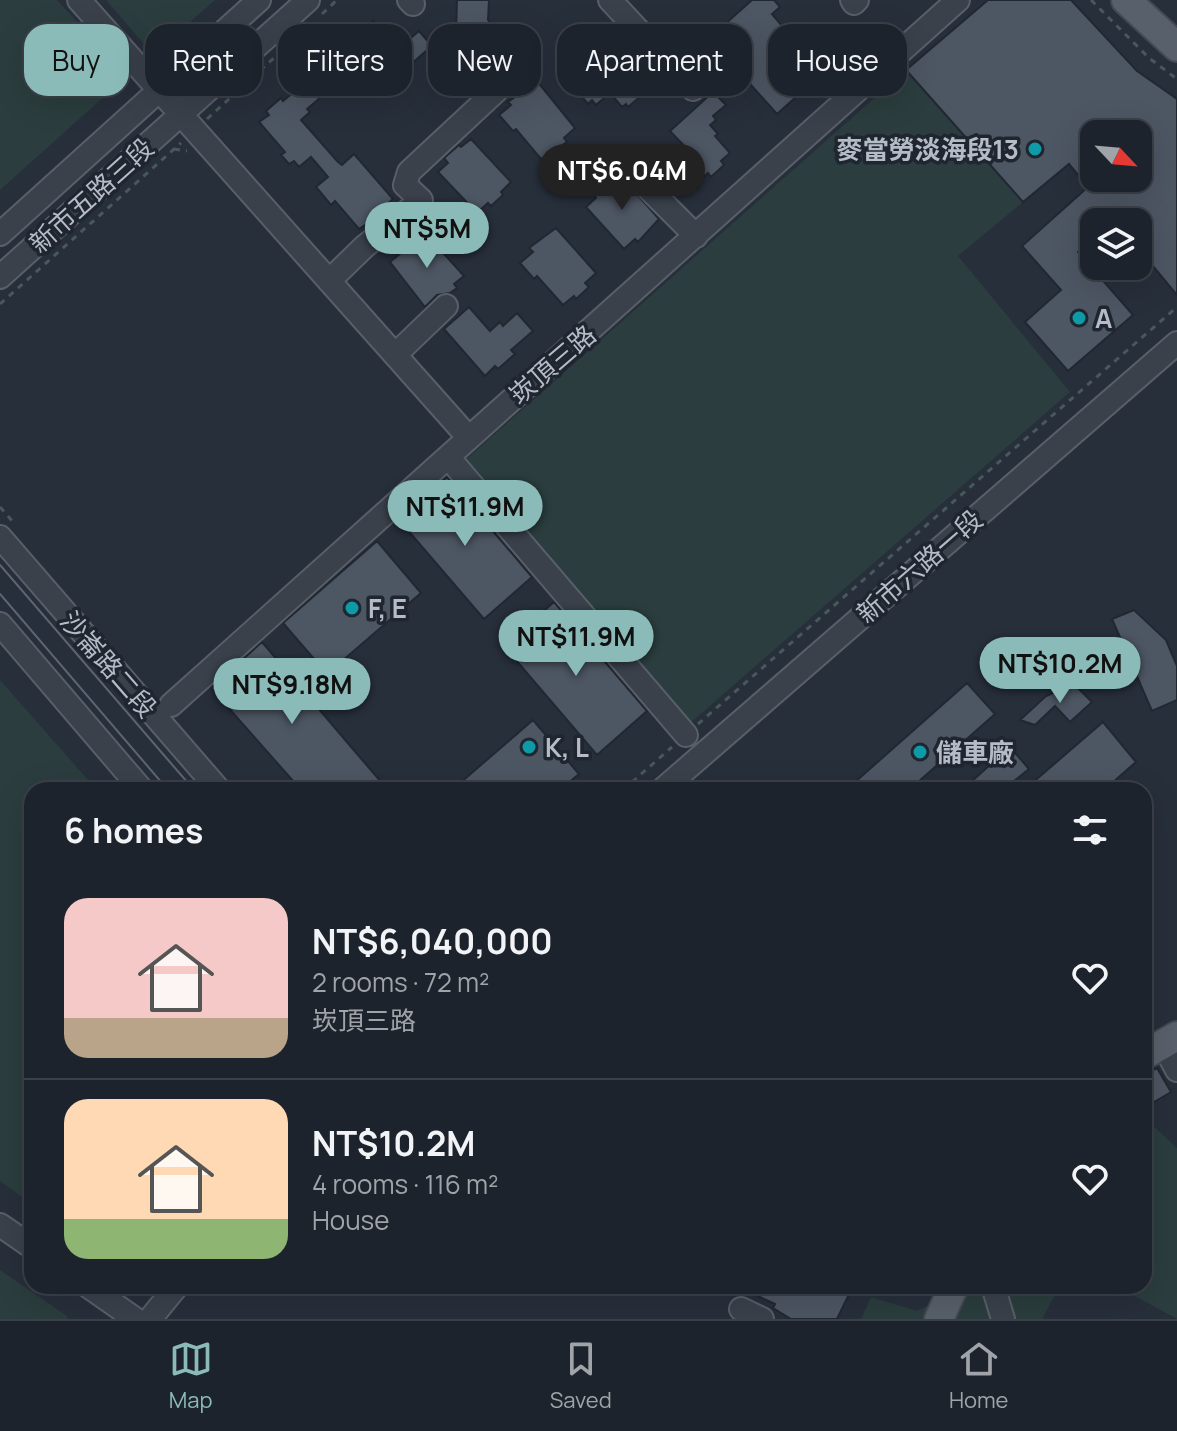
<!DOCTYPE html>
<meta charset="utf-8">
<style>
:root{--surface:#1d232c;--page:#2a2f38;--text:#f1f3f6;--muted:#a0a4a9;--line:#3b4048;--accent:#8bbbb9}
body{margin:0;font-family:Manrope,"Noto Sans TC",sans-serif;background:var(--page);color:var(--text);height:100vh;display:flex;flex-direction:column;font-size:30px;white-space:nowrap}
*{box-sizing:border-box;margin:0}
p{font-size:26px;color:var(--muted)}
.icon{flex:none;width:44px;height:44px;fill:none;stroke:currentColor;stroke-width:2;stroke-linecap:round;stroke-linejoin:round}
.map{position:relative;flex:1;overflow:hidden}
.details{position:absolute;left:24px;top:782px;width:1128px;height:512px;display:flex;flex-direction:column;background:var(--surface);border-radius:24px;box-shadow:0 8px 32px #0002,0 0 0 2px var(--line)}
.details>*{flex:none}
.banner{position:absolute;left:24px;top:24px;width:1130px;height:72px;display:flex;gap:16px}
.needle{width:52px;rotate:116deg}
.controls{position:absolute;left:1080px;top:120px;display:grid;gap:16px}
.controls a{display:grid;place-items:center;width:72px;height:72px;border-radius:16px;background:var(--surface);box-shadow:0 8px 32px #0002,0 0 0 2px var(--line);font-size:40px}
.price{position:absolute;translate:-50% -68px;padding:0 18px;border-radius:28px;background:var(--accent);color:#111;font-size:26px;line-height:52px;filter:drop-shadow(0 2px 4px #0008)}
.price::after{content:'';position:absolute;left:50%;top:48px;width:24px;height:18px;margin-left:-12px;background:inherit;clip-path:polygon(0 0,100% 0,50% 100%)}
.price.selected{background:#222;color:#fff}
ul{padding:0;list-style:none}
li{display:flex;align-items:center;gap:24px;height:200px;padding:0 40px}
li+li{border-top:2px solid var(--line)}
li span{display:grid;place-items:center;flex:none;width:224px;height:160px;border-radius:24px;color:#555}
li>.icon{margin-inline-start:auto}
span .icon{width:96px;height:96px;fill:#fffc;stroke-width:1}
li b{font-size:34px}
h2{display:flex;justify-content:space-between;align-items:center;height:96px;padding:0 40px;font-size:34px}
.pill{padding:0 28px;border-radius:24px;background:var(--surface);box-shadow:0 8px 32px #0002,0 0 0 2px var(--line);font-size:28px;line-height:72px}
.pill.selected{background:var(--accent);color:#111}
.tabs{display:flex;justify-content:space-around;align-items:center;height:112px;border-top:2px solid var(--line);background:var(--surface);font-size:22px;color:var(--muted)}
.tabs a{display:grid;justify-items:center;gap:4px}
.tabs .selected{color:var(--accent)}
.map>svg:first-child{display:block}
.green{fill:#2b3d3e}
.building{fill:#4d5663;stroke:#212832;stroke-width:2;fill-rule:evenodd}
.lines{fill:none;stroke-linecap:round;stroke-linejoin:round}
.minor-casing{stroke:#585f69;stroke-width:26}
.major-casing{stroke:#434a54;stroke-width:32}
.path{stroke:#48585b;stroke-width:3;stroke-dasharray:6 6;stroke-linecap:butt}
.minor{stroke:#3a414b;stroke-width:22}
.major{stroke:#58606b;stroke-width:28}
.tram{stroke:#5d6572;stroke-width:2}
.culture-dot{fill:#0f9aa8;stroke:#1f2630;stroke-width:3}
.labels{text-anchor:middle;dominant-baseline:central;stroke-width:7;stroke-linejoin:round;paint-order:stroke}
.poi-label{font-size:26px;font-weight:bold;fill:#b6bcc7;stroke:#1f2630;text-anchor:start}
.street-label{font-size:26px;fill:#b6bcc7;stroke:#1f2630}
</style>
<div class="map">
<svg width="1177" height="1319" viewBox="0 0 1177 1319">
<rect width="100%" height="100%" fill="#272f3b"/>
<!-- green -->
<path class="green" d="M0,0H57L118,66L116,86L0,190Z
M106,0H215L163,46L143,43Z
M906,70L1023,202L958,256L1070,392L688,725L462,463Z
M0,680L97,790H32V1204L0,1181Z
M1147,1120L1177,1148V1319L1131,1294L1135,1286H1144V1124Z
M0,1270L67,1316L68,1319H0Z
M965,1286H1060L1042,1319H861L871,1297L917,1311Z"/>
<!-- building -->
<path class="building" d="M457,0H489L488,20L514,49L488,72L456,32Z
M752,0H774L780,7L772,14L806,54L818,43L835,62L777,114L725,56L722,59L717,56L705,42Z
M988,0H1071L1137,71L1177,99V295L1138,248V222H1094V238L1078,252L1133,315L1068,371L1025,322L1061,290L1022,246L1088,187L1069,164L1023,202L906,70ZM1094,134H1138V178H1094Z
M373,21L395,46L402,40L405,43L419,31L432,46L410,65L413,69L388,87L362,57L339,77L326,62Z
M624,47L628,51L631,48L652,72L649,75L651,80L637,92L641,96L628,107L626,104L622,107L610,93L596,105L592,100L588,104L578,92L581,89L569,75L599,49L609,60Z
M537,81L575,128L564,138L567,142L541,159L516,129L513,131L499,115L511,105L508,102Z
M306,82L320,98L307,109L310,112L301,120L338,162L342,165L354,154L393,199L382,209L385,212L359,229L335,201L331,205L316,187L328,177L311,157L299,167L294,161L289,164L281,155L285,152L259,122L269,115L266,111L281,98L283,101Z
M713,92L726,105L713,116L716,120L710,125L718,134L715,136L730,153L721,161L724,165L711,177L708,173L684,194L669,178L690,159L688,156L691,153L670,131Z
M471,139L511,182L501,192L503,195L491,206L488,203L477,213L438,172L448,163L444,158L459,145L461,147Z
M619,174L659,219L638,242L635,239L624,249L586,207L596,198L592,193L607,180L609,183Z
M556,228L596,273L585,283L589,287L576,299L574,296L563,305L537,276L534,279L520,263L533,252L529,248Z
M425,233L464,276L454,284L457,288L450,293L437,295L425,307L390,262Z
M469,307L490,331L500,322L503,326L517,313L533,331L511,350L515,354L498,369L495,366L485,376L444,329Z
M447,477L532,577L484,619L399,520Z
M377,541L421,593L327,674L283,623Z
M554,602L647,711L597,755L504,646Z
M1134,610L1166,640L1177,666V700L1152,711L1112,619Z
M262,642L352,748L388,790H301L211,688Z
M967,683L995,714L909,790H846Z
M1076,683V686L1092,702L1070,722L1055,706L1035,725L1020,720L1046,696Z
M533,720L579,774L560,790H452Z
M1103,722L1136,762L1104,790H1024Z
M1010,747L1029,769L1003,790H962Z
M1157,1068L1171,1092L1144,1108V1075Z
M736,1286H853L837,1319H791L773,1308L775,1304Z"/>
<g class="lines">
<defs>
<path id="minor" d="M79,0L469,438L958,0
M409,0L413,4
M610,0L693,89L713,69
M852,0L854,3L857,0
M649,189L696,236
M0,234L259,0
M0,277L308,0
M329,281L364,247L421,200L405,185L409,172L496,91
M395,355L446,306
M448,457L686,735
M0,537L219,790
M0,624L142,790
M171,705L469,438
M662,790L1177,343
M1163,1044L1177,1070
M0,1225L32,1247
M88,1286L135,1319
M993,1286L1003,1319
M741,1309L762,1319
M150,1319L177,1286"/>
<path id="major" d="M1126,0L1177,47
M1144,1055L1177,1036
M939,1319L954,1286"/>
</defs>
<!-- minor casing -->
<use href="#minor" class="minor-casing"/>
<!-- major casing -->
<use href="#major" class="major-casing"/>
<!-- path -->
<path class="path" d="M1091,0L1149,58L1177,79
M322,14L337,0
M207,119L287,46
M174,149L187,151
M0,304L181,143
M0,507L13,522
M698,724L1177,307
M237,783L244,790
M623,790L672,747"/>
<!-- minor -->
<use href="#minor" class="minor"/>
<!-- major -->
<use href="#major" class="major"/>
<!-- tram -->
<path class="tram" d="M0,565L194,790
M0,594L168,790"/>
</g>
<!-- markers -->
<g class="culture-dot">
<circle cx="1035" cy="149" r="8"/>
<circle cx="1079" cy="318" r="8"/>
<circle cx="352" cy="608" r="8"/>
<circle cx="529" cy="747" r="8"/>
<circle cx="920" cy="752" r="8"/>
</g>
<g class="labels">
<!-- poi labels -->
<g class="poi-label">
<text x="1019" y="149" text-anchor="end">麥當勞淡海段13</text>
<text x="1095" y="318">A</text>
<text x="368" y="608">F, E</text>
<text x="545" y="747">K, L</text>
<text x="936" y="752">儲車廠</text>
</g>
<!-- street labels -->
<g class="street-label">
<text transform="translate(91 195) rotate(-42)">新市五路三段</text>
<text transform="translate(552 364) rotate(-41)">崁頂三路</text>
<text transform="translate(919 566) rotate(-41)">新市六路一段</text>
<text transform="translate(109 664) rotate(49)">沙崙路二段</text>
</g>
</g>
</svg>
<div class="controls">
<a><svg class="needle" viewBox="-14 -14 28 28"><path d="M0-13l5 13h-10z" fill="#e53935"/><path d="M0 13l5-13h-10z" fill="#a0a4a9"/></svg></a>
<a><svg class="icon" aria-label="layers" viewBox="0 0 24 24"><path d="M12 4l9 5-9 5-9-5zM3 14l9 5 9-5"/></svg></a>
</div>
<b class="price selected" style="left:622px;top:212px">NT$6.04M</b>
<b class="price" style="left:427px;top:270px">NT$5M</b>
<b class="price" style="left:465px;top:548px">NT$11.9M</b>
<b class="price" style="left:576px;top:678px">NT$11.9M</b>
<b class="price" style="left:1060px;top:705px">NT$10.2M</b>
<b class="price" style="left:292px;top:726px">NT$9.18M</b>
<div class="banner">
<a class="pill selected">Buy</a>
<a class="pill">Rent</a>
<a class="pill">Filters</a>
<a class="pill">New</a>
<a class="pill">Apartment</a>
<a class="pill">House</a>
</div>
<section class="details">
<h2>6 homes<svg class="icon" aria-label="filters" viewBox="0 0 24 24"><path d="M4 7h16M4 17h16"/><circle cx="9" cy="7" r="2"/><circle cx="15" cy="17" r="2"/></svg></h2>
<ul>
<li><span style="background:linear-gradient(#f6c9c9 75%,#b9a48a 0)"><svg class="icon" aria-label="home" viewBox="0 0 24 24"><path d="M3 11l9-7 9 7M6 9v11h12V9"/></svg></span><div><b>NT$6,040,000</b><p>2 rooms · 72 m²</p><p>崁頂三路</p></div><svg class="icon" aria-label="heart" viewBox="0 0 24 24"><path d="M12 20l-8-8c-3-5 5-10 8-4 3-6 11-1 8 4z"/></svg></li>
<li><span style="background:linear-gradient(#ffd9b3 75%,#8fb573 0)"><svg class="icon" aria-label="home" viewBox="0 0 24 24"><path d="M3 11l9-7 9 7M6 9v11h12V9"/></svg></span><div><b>NT$10.2M</b><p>4 rooms · 116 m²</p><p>House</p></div><svg class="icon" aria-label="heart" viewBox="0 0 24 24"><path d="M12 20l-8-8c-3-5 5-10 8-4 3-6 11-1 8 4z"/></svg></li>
</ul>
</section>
</div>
<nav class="tabs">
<a class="selected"><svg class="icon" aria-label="map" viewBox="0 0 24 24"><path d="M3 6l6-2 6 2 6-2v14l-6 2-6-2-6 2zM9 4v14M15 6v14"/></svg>Map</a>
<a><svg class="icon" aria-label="saved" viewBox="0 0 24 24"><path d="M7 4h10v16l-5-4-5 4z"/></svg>Saved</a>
<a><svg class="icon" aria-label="home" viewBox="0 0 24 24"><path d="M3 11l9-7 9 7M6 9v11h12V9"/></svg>Home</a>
</nav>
